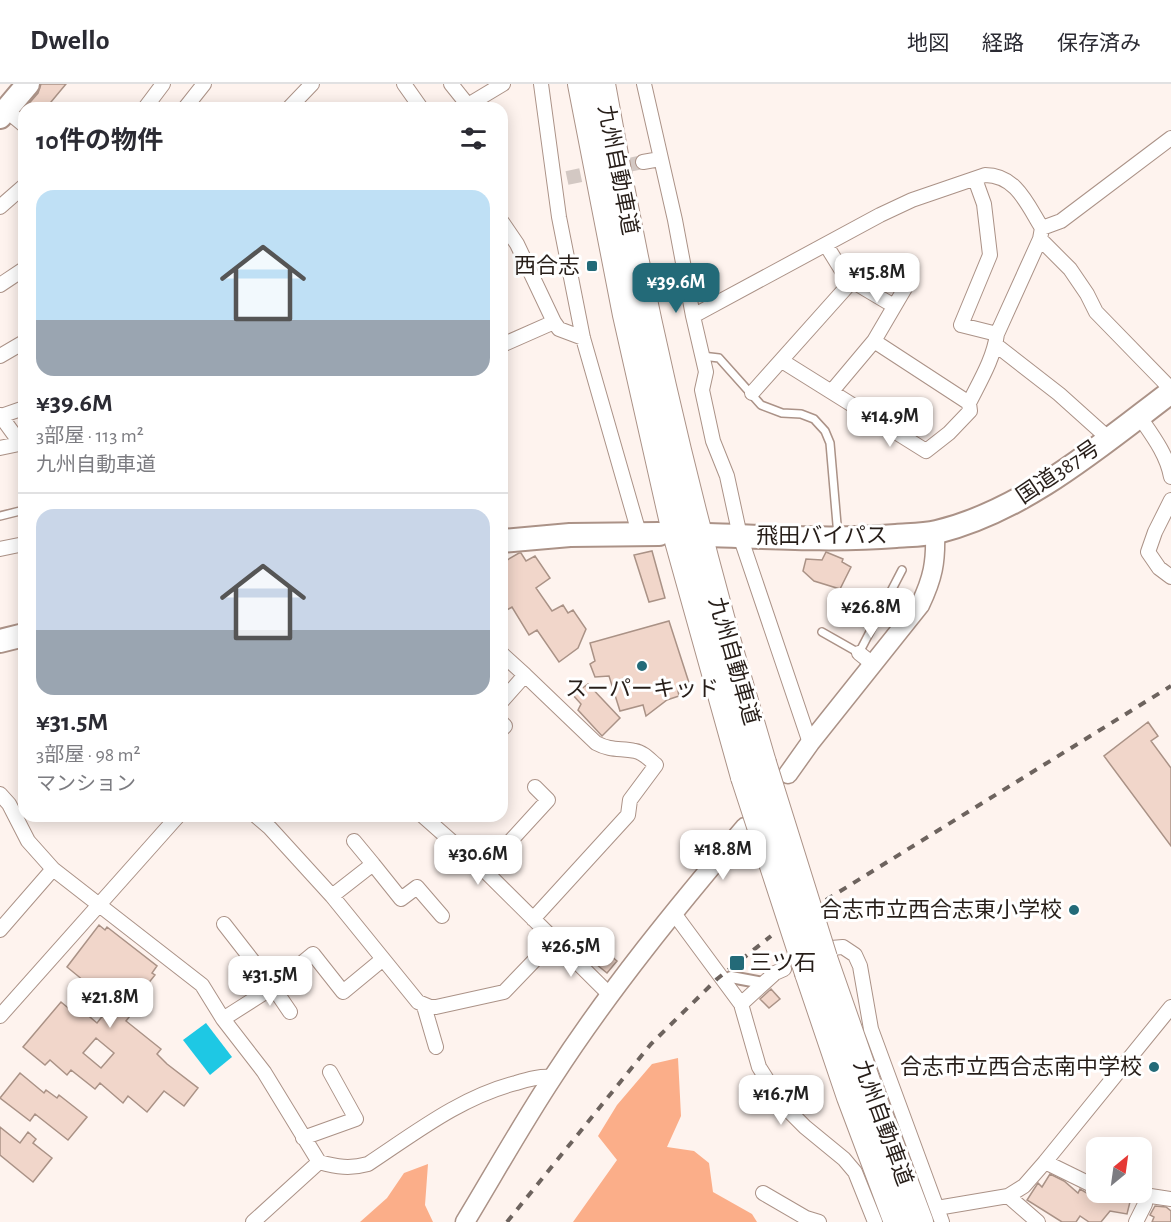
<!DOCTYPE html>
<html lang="ja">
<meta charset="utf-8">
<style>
:root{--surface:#fff;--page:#f7f7f7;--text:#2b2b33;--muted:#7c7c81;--line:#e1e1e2;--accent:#236a78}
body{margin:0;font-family:"Alegreya Sans","Noto Sans JP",sans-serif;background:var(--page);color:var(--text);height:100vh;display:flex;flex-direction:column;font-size:22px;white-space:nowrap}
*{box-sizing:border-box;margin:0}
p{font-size:20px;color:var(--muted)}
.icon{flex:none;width:33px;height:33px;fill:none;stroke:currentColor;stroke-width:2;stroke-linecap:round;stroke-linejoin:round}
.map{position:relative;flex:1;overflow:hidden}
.details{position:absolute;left:18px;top:18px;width:490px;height:720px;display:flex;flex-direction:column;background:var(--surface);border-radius:18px;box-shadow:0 3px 15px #0003}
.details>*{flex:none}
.needle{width:39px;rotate:29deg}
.controls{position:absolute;left:1086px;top:1053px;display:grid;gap:12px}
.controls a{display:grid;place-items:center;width:66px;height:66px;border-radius:12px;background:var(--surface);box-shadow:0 3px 15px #0003;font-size:30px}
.price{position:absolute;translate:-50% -51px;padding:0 14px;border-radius:12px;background:#fff;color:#222;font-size:20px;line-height:39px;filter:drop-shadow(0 2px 3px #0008)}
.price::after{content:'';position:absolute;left:50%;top:36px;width:18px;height:14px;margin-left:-9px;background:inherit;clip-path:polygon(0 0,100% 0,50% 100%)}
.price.on{background:var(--accent);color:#fff}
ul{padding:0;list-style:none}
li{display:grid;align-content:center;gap:12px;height:318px;padding:0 18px}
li+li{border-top:2px solid var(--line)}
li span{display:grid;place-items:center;height:186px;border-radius:18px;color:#555}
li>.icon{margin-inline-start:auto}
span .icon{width:108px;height:108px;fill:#fffc;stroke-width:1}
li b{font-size:26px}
h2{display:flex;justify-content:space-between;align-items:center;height:72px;padding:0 18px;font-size:26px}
header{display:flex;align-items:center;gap:36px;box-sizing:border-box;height:84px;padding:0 30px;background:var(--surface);border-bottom:2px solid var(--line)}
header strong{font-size:28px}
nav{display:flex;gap:33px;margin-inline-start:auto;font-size:21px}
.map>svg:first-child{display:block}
.forest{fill:#fbae89}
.water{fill:#1ec8e4}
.building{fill:#f1d6ca;stroke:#aa9286;stroke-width:1.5;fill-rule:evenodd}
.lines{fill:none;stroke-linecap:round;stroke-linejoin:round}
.minor-tunnel{stroke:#d3c8c3;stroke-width:14;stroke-dasharray:14 7;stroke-linecap:butt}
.service-casing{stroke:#ab9287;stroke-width:10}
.pedestrian-casing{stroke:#ab9287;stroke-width:14}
.minor-casing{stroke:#ab9287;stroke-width:16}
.tertiary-casing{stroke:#ab9287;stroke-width:21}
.primary-casing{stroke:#ab9287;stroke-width:26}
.trunk-casing{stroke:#ab9287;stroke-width:26}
.motorway-casing{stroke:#ab9287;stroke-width:28}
.service{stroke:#fff;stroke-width:7}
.pedestrian{stroke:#fff;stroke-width:10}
.minor{stroke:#fff;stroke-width:14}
.tertiary{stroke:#fff;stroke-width:18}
.primary{stroke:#fff;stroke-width:22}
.trunk{stroke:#fff;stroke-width:22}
.motorway{stroke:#fff;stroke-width:26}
.rail{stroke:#6d635e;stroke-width:4;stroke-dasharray:8 8;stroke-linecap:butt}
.motorway-bridge-casing{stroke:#ab9287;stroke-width:28;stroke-linecap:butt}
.motorway-bridge{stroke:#fff;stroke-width:26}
.poi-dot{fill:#236a78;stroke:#fff;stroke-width:2}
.labels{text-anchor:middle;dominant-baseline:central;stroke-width:6;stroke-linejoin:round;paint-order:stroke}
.street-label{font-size:22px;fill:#271e19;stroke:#fff}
.poi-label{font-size:22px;fill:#271e19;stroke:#fff;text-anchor:end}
</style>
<header>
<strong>Dwello</strong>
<nav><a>地図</a><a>経路</a><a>保存済み</a></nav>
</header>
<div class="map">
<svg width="1171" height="1138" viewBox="0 0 1171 1138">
<rect width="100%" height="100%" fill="#fef3ee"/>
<!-- forest -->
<path class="forest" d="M678,974L681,1032L667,1063L694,1067L709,1079L713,1108L752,1130L757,1138H573L617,1076L598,1052L617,1021L652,980Z
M428,1080L425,1121L433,1138H360L387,1114L404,1089Z"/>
<!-- water -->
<path class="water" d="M206,939L232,973L210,991L183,956Z"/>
<!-- building -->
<path class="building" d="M41,0H66L46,24H25L38,9Z
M652,467L665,514L649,518L634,471Z
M826,468L843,475L842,478L851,483L840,505L814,497L803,487L806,475L822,476Z
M519,469H521L526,477L535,472L550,494L536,504L552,527L563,521L568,529L573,526L586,545L578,564L559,578L537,546L529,551L512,523L502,529V479Z
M669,537L691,605L678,607L679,612L667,616L646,632L643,621L620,627L609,592L595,593L590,580L595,577L590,559Z
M588,600L620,634L602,652L578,626L581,620L573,611Z
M1148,638L1158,652L1151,657L1171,684V762L1104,672Z
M99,841L105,846L107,843L157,882L152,889L155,891L135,916L140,919L126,937L161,965L157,970L167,980L198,1004L184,1022L164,1007L147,1028L128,1012L123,1019L100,999L95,1005L71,986L67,991L50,976L45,981L23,963L61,918L73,928L77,922L97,939L112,920L67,883ZM96,954L114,969L101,984L83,969Z
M597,860L617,877L607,889L586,872Z
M771,905L780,915L769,924L760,915Z
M20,989L44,1009L46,1006L57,1014L59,1011L87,1033L68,1056L35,1030L30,1037L0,1014Z
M0,1043L20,1059L28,1048L36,1055L33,1059L52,1074L33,1098L0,1071Z
M1050,1090L1064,1097L1078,1109L1080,1105L1097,1115L1130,1118L1127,1130L1110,1127L1101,1138H1089L1080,1132L1076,1138H1062L1027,1116L1038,1099L1042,1103Z
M1155,1122L1166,1123L1171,1127V1138H1152L1154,1133L1150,1131Z"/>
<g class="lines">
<!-- minor-tunnel -->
<path class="minor-tunnel" d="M567,94L643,78"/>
<defs>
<path id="service" d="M702,272L719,274L761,321L782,329L801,330L814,335L825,347L830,359L838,452
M0,432L24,426
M822,548L859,569L902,486"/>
<path id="pedestrian" d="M725,897L731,893L763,899"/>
<path id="minor" d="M404,0L421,24
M451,0L467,20
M541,0L559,133L583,254L639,449
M644,0L675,136L693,232L706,288L702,306L713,357L727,392L740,452L810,659
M145,24L163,0
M185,24L204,0
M289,24L312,0
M463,24L503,0
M6,26L24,41
M643,78L660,75
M975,95L984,120L990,171L961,241L997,250
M0,123L24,102
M502,138L517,160L554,238L559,245L583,254
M1040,155L1070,185L1087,210L1096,228L1171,305
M826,161L844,190L852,197L894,222
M0,201L24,185
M693,232L880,131L912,116L985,91C1016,91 1027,120 1042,144
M874,257L908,199
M502,261L554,238
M996,261L1059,310L1108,354
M0,272L24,258
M782,277L926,367L949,349L970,327L969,319
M832,307L874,257L969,319C980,297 994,274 997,250L1040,155L1042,144L1061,137L1171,54
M752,309L852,197
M0,331L21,360
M1,332L24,324
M1139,332C1152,351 1167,370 1171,393
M0,364L24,359
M1171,416L1155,448L1148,468L1159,484L1171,493
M0,465L24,460
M859,569L874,581
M502,570L525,591L502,617
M525,591L596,659C611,667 620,664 635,667C643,668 650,676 656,681L630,716L628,731L533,835
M502,639L505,642L502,645
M0,710L9,720L28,757L53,785
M256,732L270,744L332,812L418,918L430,923H436L504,908L554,856
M423,732L484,786L610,911
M354,757L373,780
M484,786L548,716L535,703
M332,812L373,780L401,815L417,803L442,832
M673,828L741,920L759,983L783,1021L805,1043L844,1075L855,1088L875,1138
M224,840L273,903L290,928
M0,846L53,785L202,901L223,935L264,988L319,1078C337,1083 350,1085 368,1080C415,1049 461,1013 516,999C529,995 540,992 552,993
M831,864L843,863L855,871L860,882L871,945L942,1138
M741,920L775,889L784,885
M424,922L436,963
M0,932L178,732
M223,935L273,903L313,870L343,908L383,875
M303,1054L356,1035L330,988
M1045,1078L1096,1103
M1130,1108L1144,1111L1145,1120L1136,1138
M763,1109L806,1134L819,1138
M1144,1111L1171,1115
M1008,1112L1038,1138
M937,1124L1008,1112L1024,1102L1045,1078L1171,923
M253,1138L319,1078"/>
<path id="tertiary" d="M788,690L810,659L920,521C933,494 936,478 935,449
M465,1138C494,1090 522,1040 553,993C610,905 677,823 745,743"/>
<path id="primary" d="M0,33L28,0"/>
<path id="trunk" d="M708,451C771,453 834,457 896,452C909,451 924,451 937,448C1024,427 1101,361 1171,308
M502,457L570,451L659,450
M0,557L24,551"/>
<path id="motorway" d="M581,0L626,231L673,439L744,693
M602,0C633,176 671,350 718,522C732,575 748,627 763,679
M824,874L869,1003L920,1138
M808,889L850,1013L897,1138"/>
</defs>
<!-- service casing -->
<use href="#service" class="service-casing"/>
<!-- pedestrian casing -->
<use href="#pedestrian" class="pedestrian-casing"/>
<!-- minor casing -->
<use href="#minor" class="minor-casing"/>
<!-- tertiary casing -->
<use href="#tertiary" class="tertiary-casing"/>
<!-- primary casing -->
<use href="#primary" class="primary-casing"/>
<!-- trunk casing -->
<use href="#trunk" class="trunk-casing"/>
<!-- motorway casing -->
<use href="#motorway" class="motorway-casing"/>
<!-- service -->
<use href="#service" class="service"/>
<!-- pedestrian -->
<use href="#pedestrian" class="pedestrian"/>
<!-- minor -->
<use href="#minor" class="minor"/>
<!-- tertiary -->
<use href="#tertiary" class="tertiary"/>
<!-- primary -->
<use href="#primary" class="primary"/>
<!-- trunk -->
<use href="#trunk" class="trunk"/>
<!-- motorway -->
<use href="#motorway" class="motorway"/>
<!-- rail -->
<path class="rail" d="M826,816L1171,602
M507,1138L651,960L717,895L771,852"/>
<defs>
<path id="motorway-bridge" d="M763,679L824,874
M744,693L808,889"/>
</defs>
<!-- motorway-bridge casing -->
<use href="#motorway-bridge" class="motorway-bridge-casing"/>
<!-- motorway-bridge -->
<use href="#motorway-bridge" class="motorway-bridge"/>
</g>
<!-- markers -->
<g class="poi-dot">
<rect x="586" y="176" width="12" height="12" rx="3"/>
<circle cx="642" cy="582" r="6"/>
<circle cx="1074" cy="826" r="6"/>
<rect x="729" y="871" width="16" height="16" rx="3"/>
<circle cx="1154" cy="983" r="6"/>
</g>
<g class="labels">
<!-- street labels -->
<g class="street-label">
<text transform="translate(618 86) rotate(79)">九州自動車道</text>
<text transform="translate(1058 388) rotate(-34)">国道387号</text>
<text x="822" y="452">飛田バイパス</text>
<text transform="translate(734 577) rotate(74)">九州自動車道</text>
<text transform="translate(883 1039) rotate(70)">九州自動車道</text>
</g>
<!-- poi labels -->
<g class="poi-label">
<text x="580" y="182">西合志</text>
<text x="642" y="605" text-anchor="middle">スーパーキッド</text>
<text x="1062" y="826">合志市立西合志東小学校</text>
<text x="750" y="879" text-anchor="start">三ツ石</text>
<text x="1142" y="983">合志市立西合志南中学校</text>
</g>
</g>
</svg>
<div class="controls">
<a><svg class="needle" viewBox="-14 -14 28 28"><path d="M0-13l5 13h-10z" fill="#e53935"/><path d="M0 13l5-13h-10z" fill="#7c7c81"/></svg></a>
</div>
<b class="price" style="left:877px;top:220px">¥15.8M</b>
<b class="price on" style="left:676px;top:230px">¥39.6M</b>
<b class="price" style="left:890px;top:364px">¥14.9M</b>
<b class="price" style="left:871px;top:555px">¥26.8M</b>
<b class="price" style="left:723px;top:797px">¥18.8M</b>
<b class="price" style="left:478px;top:802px">¥30.6M</b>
<b class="price" style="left:571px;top:894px">¥26.5M</b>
<b class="price" style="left:270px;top:923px">¥31.5M</b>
<b class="price" style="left:110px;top:945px">¥21.8M</b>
<b class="price" style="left:781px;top:1042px">¥16.7M</b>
<section class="details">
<h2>10件の物件<svg class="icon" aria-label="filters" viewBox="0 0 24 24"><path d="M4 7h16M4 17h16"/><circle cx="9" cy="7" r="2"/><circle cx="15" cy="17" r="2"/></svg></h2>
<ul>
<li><span style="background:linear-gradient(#bfe0f5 70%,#9aa5b1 0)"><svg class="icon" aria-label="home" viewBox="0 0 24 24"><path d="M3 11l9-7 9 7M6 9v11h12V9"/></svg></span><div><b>¥39.6M</b><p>3部屋 · 113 m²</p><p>九州自動車道</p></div></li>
<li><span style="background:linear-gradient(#c9d6e8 65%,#9aa5b1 0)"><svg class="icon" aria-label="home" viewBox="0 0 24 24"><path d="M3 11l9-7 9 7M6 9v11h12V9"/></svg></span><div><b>¥31.5M</b><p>3部屋 · 98 m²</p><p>マンション</p></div></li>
</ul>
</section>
</div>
